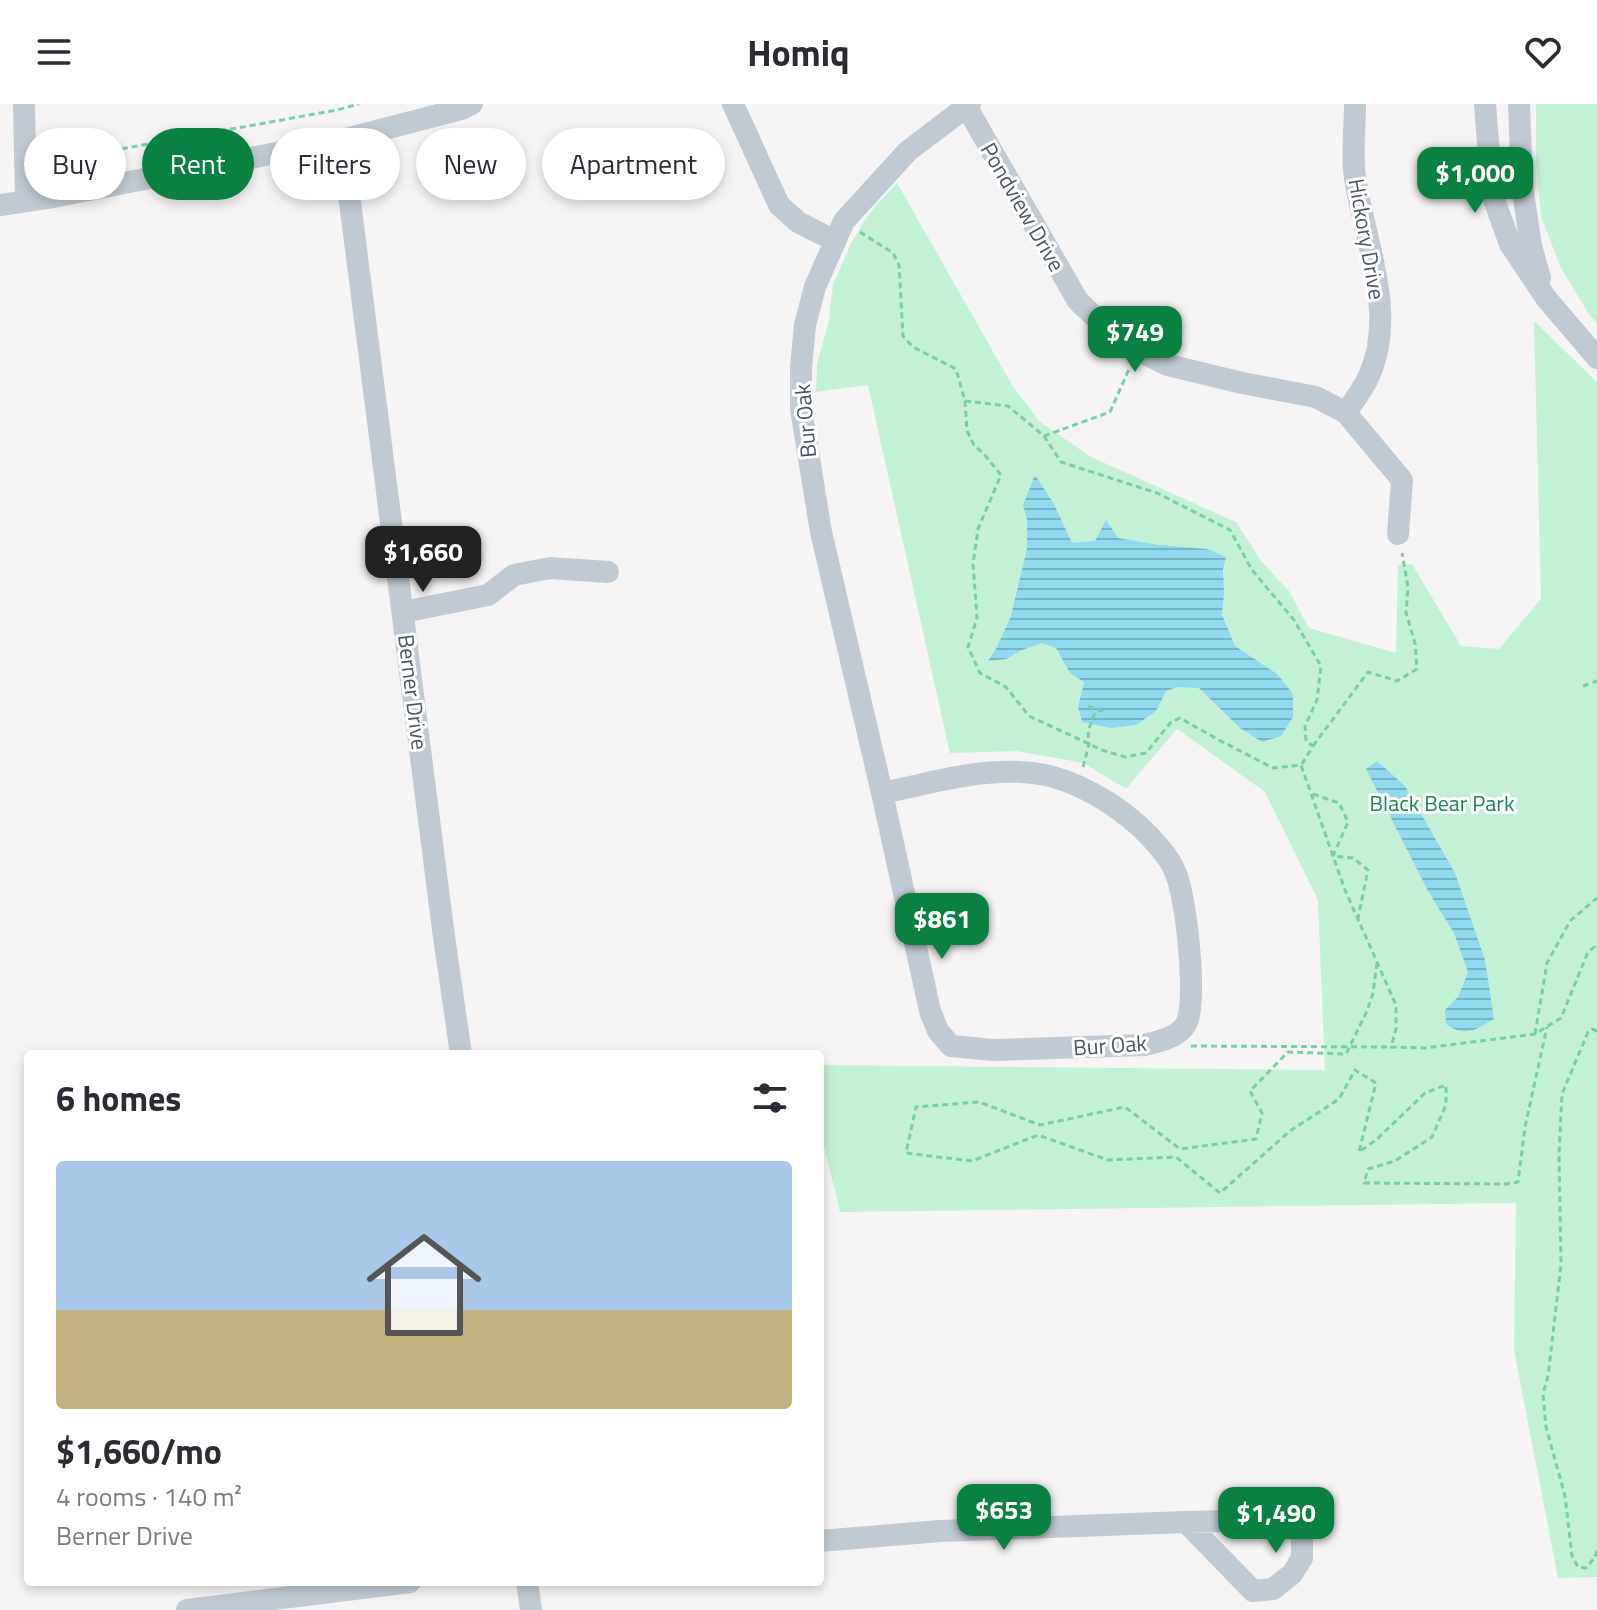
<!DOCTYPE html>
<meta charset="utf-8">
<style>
:root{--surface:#fff;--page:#f2f2f3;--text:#2b2b33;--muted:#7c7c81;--line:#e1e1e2;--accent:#0b8043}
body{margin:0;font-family:"Titillium Web",sans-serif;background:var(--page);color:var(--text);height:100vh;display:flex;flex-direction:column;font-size:30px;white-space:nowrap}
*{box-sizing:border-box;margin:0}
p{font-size:26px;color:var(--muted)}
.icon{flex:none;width:44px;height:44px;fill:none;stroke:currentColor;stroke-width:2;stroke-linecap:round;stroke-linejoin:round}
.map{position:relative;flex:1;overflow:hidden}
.panel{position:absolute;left:24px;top:946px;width:800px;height:536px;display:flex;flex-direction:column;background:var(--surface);border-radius:8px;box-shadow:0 4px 12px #0003}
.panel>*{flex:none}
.guide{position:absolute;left:24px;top:24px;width:800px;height:72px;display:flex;gap:16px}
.price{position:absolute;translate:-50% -68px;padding:0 18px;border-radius:16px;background:var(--accent);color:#fff;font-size:26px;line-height:52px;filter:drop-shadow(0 2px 4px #0008)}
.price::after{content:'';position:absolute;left:50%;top:48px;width:24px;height:18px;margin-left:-12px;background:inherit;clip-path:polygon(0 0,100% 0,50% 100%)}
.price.current{background:#222;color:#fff}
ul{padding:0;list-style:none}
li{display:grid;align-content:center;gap:16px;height:424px;padding:0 32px}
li+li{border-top:2px solid var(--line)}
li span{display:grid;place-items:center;height:248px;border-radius:8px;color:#555}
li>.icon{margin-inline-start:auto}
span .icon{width:144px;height:144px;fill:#fffc;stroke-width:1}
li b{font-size:34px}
h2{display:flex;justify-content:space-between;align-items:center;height:96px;padding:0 32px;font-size:34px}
.tag{padding:0 28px;border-radius:36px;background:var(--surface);box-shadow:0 4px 12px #0003;font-size:28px;line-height:72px}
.tag.current{background:var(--accent);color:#fff}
header{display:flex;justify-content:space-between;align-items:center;height:104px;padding:0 32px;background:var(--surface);font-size:36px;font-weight:700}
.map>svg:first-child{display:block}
.green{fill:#c3f1d5}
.water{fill:url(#water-rules)}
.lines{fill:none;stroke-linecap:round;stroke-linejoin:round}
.path{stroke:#7ad0a6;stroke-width:3;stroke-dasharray:6 4;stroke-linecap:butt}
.minor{stroke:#c1cad2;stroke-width:22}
.labels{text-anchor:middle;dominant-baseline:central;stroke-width:6;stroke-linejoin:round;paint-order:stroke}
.street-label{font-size:22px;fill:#4a5661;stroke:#fff}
.park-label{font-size:22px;fill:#17864f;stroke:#fff}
</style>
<header><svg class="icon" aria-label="menu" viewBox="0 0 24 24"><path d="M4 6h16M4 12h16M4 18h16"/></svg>Homiq<svg class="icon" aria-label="heart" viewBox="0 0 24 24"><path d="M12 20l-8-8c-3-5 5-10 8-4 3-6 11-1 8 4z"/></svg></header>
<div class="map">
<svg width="1597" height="1506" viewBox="0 0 1597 1506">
<defs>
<pattern id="water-rules" width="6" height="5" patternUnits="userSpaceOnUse" patternTransform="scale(2)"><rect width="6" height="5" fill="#90daee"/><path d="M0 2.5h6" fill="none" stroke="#78b4c4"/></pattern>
</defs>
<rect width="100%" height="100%" fill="#f5f3f3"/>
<!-- green -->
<path class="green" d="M1536,0H1597V220L1587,207L1560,162L1541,112L1536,57Z
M897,79L1012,281L1040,318L1091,353L1236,418L1261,457L1289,487L1309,524L1396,549L1398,461L1412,460L1461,542L1499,545L1541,495L1534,217L1597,278V1473L1558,1474L1514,1246L1516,1099L840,1108L820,1026V961L1325,966L1318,796L1265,688L1177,625L1126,685L1084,659L1016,647L950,649L868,281L816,288L817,260L829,216L833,181L851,139L863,119L876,101Z"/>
<!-- water -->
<path class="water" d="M1035,371L1054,400L1072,439L1095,437L1106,416L1118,434L1159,441L1207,445L1226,453L1223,465L1224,489L1222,511L1235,542L1277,570L1293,590V613L1281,632L1262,638L1240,624L1199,584L1177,583L1166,587L1156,607L1136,621L1111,624L1082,618L1078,603L1084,578L1070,569L1056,544L1042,539L1022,546L1006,555L988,557L996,545L1011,512L1027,444V415L1023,401Z
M1377,657L1405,682L1455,769L1485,856L1494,915C1475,926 1466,934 1446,920L1445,906L1458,893L1468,868L1454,829L1428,787L1366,665Z"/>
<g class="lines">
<!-- path -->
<path class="path" d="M43,59L337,6L359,0
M860,128L893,149L899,161L903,232L913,243L956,265L965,297L967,327L974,341L984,350L1001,371L978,425L973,460L977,514L968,543L980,569L1006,583L1029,612L1102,646L1125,653L1146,649L1171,618L1180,614L1219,636L1273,664L1301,661L1345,786L1396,901V925L1391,943L1425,944L1535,930L1561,914L1588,848L1597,841
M965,297L1008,302L1044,332L1061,358L1157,389L1230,426L1252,466L1294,516L1321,562L1317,596L1305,622L1306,637L1313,642L1302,660
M1044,332L1110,308L1130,263
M1583,582L1597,577
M1088,602L1104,608
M1313,642L1368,568L1397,577L1417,565L1415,539L1406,509L1408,483L1402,449
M1083,663L1089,640L1088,627L1096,606
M1313,690L1339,699L1348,718L1333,752L1353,754L1368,766L1358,814
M1377,859L1373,889L1367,907L1346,950L1288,948L1250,987L1262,1009L1256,1035L1180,1045L1125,1003L1040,1021L979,998L916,1003L906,1049L972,1057L1038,1031L1108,1056L1176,1053L1220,1089L1290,1027L1339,995L1355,966L1376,979L1359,1048L1376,1036L1425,989L1446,981V1001L1432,1033L1395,1057L1368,1065L1364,1079L1506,1080L1518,1078L1525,1023L1547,923
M1597,927L1592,925L1588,928L1562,990L1559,1050L1561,1161L1548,1272L1543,1290L1546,1323L1565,1392L1572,1452L1578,1463L1586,1464L1595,1453L1597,1446
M1535,930L1547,859L1570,817L1597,794
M1191,942L1391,943"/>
<!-- minor -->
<path class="minor" d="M24,0L26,97
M733,0L779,101L798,118L835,137
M1485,0L1492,90L1510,140L1546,194L1597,254
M1519,0L1522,81L1531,142L1540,174
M966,2L1078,197L1121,238L1168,261L1242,279L1316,293L1346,309L1402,376L1398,430
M342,36L444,833L461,950
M0,101L53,93L342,36L461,5L472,0
M1346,309C1354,296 1366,282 1371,267C1395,208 1366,139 1356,80C1351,57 1355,24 1355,0
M403,508L488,491L514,471L550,464L608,468
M882,689C937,678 995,659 1050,672C1091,683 1133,711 1160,744C1166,751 1173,761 1176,770C1186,793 1198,899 1186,920C1179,933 1158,938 1144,941L994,946L951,942L938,927L930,907L882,689L821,428L801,305V263L805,221L815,183L844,117L908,47L970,0
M820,1437L940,1427L1186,1418L1269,1416L1289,1418L1302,1432V1454L1292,1470L1273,1485L1253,1487L1186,1418
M527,1478L531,1506
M187,1506L410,1478"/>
</g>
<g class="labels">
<!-- street labels -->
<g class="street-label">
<text transform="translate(1023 103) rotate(60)">Pondview Drive</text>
<text transform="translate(1367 135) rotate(80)">Hickory Drive</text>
<text transform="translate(805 317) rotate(-95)">Bur Oak</text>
<text transform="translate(413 588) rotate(83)">Berner Drive</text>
<text transform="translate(1110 941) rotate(-4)">Bur Oak</text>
</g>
<!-- park labels -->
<g class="park-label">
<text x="1442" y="699">Black Bear Park</text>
</g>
</g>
</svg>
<b class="price" style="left:1475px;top:111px">$1,000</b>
<b class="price" style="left:1135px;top:270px">$749</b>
<b class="price current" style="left:423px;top:490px">$1,660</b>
<b class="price" style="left:942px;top:857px">$861</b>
<b class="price" style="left:1004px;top:1448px">$653</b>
<b class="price" style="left:1276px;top:1451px">$1,490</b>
<div class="guide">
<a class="tag">Buy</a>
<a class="tag current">Rent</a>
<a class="tag">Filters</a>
<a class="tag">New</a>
<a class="tag">Apartment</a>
</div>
<section class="panel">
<h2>6 homes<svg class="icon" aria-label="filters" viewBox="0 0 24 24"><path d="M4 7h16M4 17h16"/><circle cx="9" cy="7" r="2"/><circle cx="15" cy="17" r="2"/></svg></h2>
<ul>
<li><span style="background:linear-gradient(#a9c7e8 60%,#c2b280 0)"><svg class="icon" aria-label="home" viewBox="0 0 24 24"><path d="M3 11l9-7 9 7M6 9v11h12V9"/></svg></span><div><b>$1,660/mo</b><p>4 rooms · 140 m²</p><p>Berner Drive</p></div></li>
</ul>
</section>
</div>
